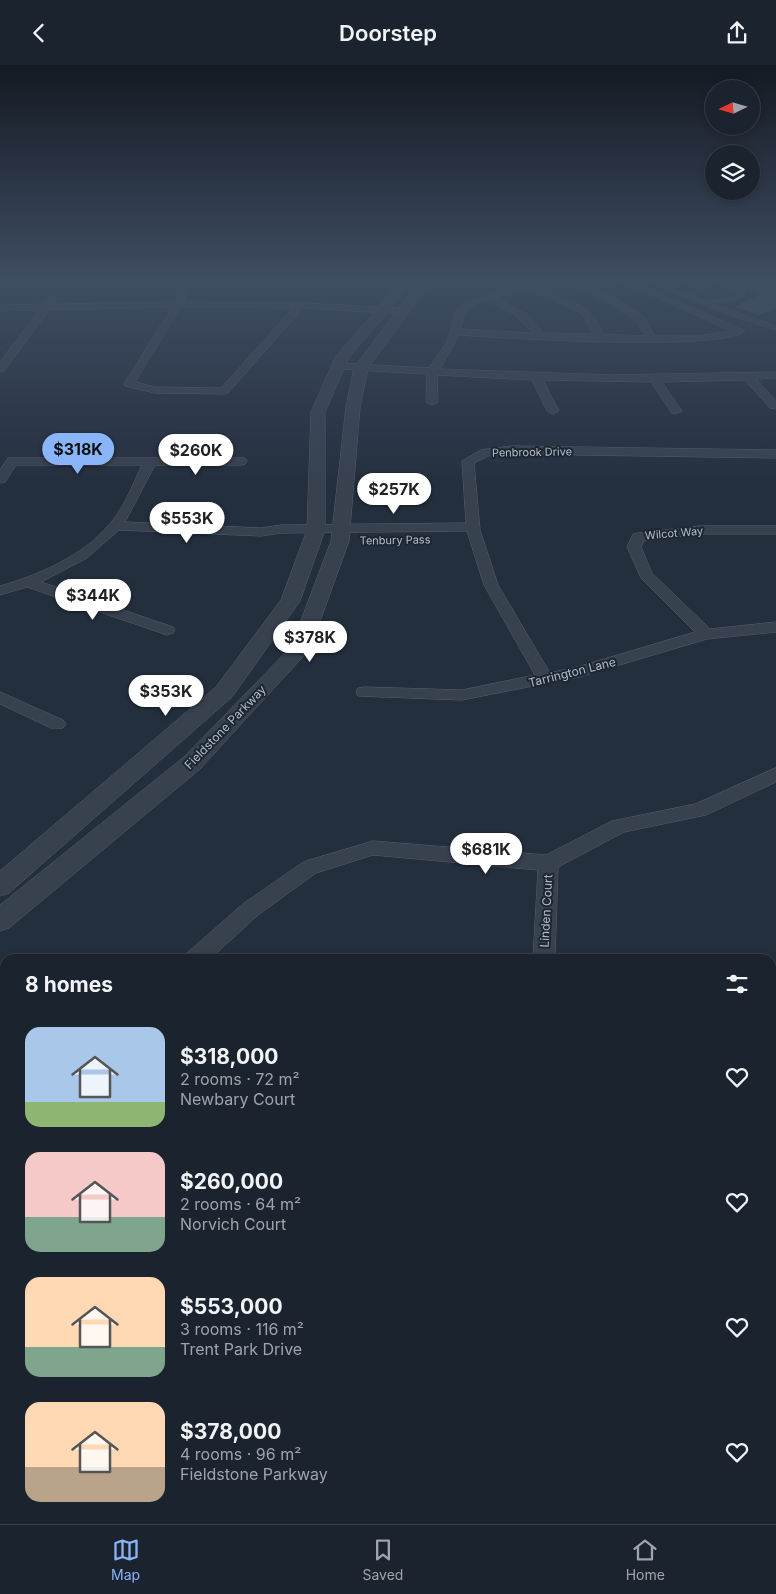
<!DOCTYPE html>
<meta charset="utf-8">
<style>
:root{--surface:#1b232e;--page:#242b36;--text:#f1f3f6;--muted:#a0a4aa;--line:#39404a;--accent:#8ab4f8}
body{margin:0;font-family:Inter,sans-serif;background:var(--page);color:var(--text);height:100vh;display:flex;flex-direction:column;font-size:19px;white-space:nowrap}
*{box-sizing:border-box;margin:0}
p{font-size:16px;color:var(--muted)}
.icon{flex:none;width:28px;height:28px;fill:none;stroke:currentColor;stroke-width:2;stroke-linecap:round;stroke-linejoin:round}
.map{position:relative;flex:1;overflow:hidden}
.details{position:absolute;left:0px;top:889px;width:776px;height:571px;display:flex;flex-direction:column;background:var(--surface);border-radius:15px 15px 0 0;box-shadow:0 2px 8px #0003,0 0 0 1px var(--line)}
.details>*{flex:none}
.needle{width:32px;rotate:265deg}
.tools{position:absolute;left:705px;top:15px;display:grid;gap:10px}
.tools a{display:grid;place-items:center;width:55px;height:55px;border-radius:50%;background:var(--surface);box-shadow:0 2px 8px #0003,0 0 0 1px var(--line);font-size:25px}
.price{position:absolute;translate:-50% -42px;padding:0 11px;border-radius:18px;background:#fff;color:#222;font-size:16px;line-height:32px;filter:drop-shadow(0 1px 2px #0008)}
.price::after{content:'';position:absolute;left:50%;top:30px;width:15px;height:11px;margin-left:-8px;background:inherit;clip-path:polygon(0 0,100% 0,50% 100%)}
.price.on{background:var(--accent);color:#111}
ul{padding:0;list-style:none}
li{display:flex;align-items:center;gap:15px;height:125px;padding:0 25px}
li span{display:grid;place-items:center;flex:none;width:140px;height:100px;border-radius:15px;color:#555}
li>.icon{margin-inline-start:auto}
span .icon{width:60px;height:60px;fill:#fffc;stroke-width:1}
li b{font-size:21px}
h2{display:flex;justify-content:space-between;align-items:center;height:60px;padding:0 25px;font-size:21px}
header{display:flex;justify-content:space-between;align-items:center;height:65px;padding:0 25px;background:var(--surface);font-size:22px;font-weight:600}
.dock{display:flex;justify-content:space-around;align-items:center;height:70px;border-top:1px solid var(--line);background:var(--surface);font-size:14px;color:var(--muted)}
.dock a{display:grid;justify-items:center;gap:2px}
.dock .on{color:var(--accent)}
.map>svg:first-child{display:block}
.building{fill:#455162}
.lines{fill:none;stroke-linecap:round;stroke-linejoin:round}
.service-casing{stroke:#565f6c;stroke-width:1}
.minor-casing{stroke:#565f6c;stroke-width:1}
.tertiary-casing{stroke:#565f6c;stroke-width:1}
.service{fill:#38414e;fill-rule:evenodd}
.minor{fill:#38414e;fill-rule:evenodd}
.tertiary{fill:#38414e;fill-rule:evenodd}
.labels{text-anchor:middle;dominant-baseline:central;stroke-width:4;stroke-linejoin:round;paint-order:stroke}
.far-street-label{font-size:11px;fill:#b4bcc9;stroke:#1d2633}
.street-label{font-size:12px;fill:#b4bcc9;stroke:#1d2633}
</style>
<header><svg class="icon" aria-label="back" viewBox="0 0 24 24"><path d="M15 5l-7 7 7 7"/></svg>Doorstep<svg class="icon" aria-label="share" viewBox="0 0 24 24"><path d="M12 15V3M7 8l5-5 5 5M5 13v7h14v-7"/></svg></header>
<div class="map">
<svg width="776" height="1459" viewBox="0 0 776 1459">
<rect width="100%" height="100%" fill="#242f3e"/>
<!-- building -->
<path class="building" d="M739,216H776V243L760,250L735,242L761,229H755L754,226H759L735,218Z"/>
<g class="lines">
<defs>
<path id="service" d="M647,216H653L687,230L697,226L699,224L681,216H687L704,222L701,228L692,231C708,238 722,236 739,230L741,227L712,216H718L746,225L743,232L726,237L709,238L776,261V265L724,248Z"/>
<path id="minor" d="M251,216H340L344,219L340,222L248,221L247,219Z
M562,216H584L580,219L612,232L642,250L655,271H697L731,266L620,216H631L745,266C722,287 501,273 459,270L440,304L612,310L776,307V313L756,314L776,336V344L770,343L745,315L662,317L682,346L676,349L672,348L651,317L543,315L559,346L553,349L547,346L532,315L437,310L438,337L432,340L426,337L427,309L339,304L334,301L339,298L429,303L447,277L455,248L464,238L497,226ZM568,220L606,236L635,254L645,271L602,269L595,252L583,242L543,224ZM531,225L577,246L586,253L592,269L543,268L528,250L496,232ZM487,235L514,249L533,268L461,264C464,247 470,240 487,235Z
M184,222L189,225L184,237L302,238L403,243L408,246L403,249L303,243L228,328L224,329L155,328L125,321L124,319L172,242L49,245L4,306L0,307V297L39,245L0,246V240L43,239L52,231L57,234L53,239L175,237L179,225ZM181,242L293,243L221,323L155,322L136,317Z
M512,381L776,385V393L512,389L488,391L474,398L480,465L498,520L550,608L577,602L695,567L641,513L627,482L633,469L638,468L699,461H776V469H699L644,476L641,482L652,508L710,564L776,557V567L707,574L579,612L462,635L358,631L356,627L358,623L364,622L462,625L535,610L484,520L467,466L281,468L261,471L119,465L87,493L41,517L173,562L175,565L173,568L167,570L27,522L0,530V521C42,509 90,488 116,451C127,435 134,417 142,400H16L5,417L0,418V405L8,393H245L247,396L245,399L241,400H155L125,457L261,463L281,460L466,458L462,396L481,385Z
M0,627L63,655L66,659L63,663H51L0,639Z
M776,703V717L706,750L624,767L558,802L555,894H533L538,805L373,790L316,808L258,850L210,894H184L187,888L244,838L302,798L309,795L373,776L546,790L612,756L695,739Z
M0,975L5,977V1000L0,998Z
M5,1051V1078L0,1080V1053Z
M776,1302V1345L771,1347V1304Z
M100,1455H134L133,1459H99Z
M400,1455H433L434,1459H401Z
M703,1455H737L736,1459H702Z"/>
<path id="tertiary" d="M398,216H410L388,247L349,292L325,347V465L300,536L232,632L9,828L0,831V806L216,622L281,535L307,465L311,347L336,291L380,241Z
M420,216H432L368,303L360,342L349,476L310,584L200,704L9,863L0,866V840L184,692L291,582L331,476L346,342L354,303Z"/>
</defs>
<!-- service casing -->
<use href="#service" class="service-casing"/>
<!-- minor casing -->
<use href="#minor" class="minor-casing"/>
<!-- tertiary casing -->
<use href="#tertiary" class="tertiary-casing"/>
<!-- service -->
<use href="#service" class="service"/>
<!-- minor -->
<use href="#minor" class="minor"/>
<!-- tertiary -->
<use href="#tertiary" class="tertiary"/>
</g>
<!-- sky -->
<linearGradient id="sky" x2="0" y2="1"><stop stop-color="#141a22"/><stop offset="0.51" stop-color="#3f4d63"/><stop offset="1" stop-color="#3f4d63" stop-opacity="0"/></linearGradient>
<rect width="776" height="420" fill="url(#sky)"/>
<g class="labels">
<!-- far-street labels -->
<g class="far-street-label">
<text transform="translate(532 387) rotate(-1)">Penbrook Drive</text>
<text transform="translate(674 468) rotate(-5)">Wilcot Way</text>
<text transform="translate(395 475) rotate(-1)">Tenbury Pass</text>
</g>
<!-- street labels -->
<g class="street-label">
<text transform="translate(572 607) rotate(-14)">Tarrington Lane</text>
<text transform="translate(225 662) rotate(-46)">Fieldstone Parkway</text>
<text transform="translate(546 846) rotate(-87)">Linden Court</text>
</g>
</g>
</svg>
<div class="tools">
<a><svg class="needle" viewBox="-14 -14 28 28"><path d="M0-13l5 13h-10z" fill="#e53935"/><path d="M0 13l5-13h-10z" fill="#a0a4aa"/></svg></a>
<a><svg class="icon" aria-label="layers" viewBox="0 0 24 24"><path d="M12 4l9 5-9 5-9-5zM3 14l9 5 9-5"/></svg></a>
</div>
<b class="price on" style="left:78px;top:410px">$318K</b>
<b class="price" style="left:196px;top:411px">$260K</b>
<b class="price" style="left:394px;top:450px">$257K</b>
<b class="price" style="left:187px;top:479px">$553K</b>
<b class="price" style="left:93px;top:556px">$344K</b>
<b class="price" style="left:310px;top:598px">$378K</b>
<b class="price" style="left:166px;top:652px">$353K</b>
<b class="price" style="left:486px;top:810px">$681K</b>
<section class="details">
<h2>8 homes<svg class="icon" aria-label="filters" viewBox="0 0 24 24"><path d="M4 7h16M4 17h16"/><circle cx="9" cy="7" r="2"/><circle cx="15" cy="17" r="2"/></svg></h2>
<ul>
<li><span style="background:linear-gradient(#a9c7e8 75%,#8fb573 0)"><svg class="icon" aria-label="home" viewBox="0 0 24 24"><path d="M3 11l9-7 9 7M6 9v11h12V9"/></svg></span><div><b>$318,000</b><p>2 rooms · 72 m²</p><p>Newbary Court</p></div><svg class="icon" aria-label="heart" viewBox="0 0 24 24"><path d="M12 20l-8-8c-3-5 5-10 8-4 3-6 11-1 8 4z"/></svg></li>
<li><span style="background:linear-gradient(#f6c9c9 65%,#7fa58c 0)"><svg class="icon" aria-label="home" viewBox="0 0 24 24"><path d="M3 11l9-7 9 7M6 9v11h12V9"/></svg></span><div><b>$260,000</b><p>2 rooms · 64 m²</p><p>Norvich Court</p></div><svg class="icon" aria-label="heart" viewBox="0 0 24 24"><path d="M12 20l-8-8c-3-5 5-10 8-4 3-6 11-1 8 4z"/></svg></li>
<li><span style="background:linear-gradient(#ffd9b3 70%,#7fa58c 0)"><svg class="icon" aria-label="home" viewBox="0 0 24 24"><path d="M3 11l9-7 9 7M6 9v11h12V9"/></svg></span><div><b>$553,000</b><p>3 rooms · 116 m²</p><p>Trent Park Drive</p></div><svg class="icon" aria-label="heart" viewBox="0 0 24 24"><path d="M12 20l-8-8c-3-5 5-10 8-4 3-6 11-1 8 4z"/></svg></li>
<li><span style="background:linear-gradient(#ffd9b3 65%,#b9a48a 0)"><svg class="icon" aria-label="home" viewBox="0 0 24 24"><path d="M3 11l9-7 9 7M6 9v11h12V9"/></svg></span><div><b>$378,000</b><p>4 rooms · 96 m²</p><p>Fieldstone Parkway</p></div><svg class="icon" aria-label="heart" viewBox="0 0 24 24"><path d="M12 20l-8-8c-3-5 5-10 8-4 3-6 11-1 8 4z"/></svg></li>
</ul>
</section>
</div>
<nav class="dock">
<a class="on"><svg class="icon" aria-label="map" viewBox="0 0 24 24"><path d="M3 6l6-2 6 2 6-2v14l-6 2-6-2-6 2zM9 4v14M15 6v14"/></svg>Map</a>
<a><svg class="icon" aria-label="saved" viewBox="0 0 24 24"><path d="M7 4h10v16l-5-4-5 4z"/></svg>Saved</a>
<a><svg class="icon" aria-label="home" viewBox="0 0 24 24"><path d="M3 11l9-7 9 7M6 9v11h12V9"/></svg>Home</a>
</nav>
